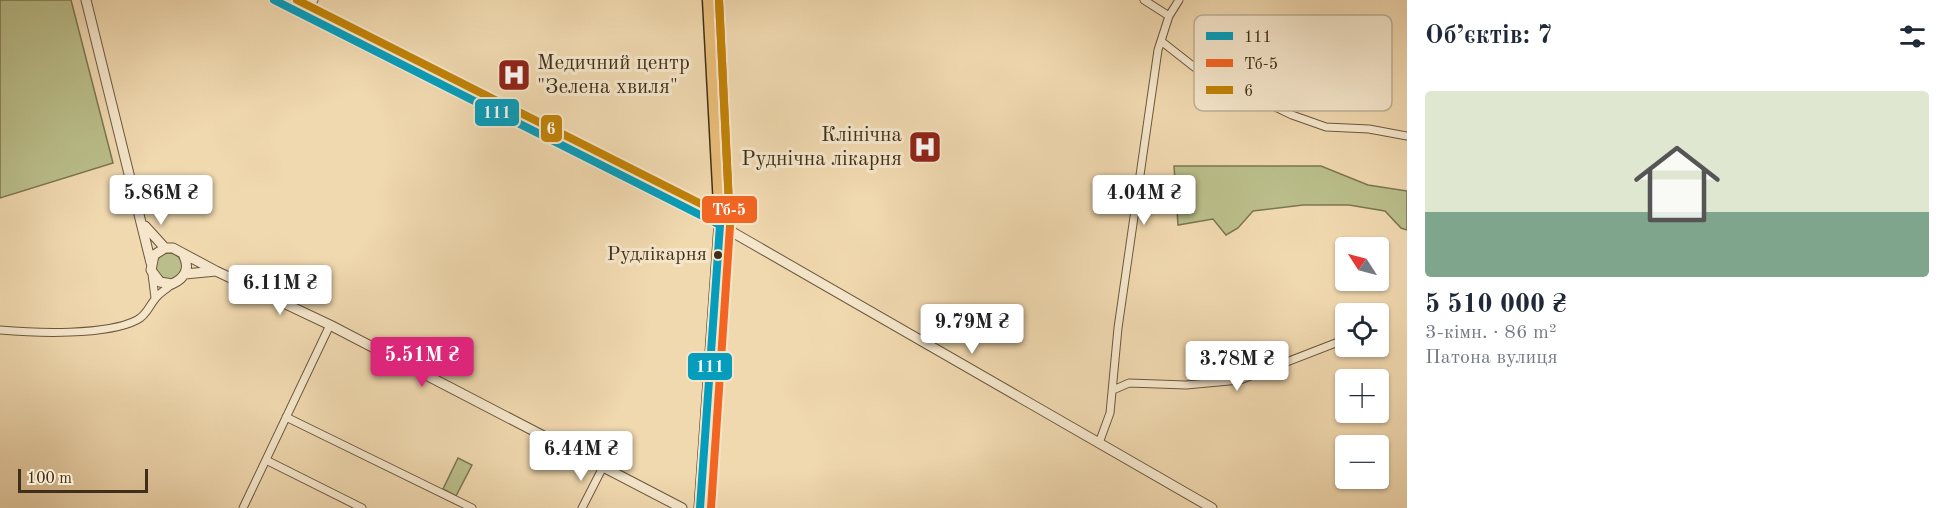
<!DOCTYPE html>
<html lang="uk">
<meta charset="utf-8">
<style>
:root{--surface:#fff;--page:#f6f6f7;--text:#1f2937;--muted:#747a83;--accent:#db2777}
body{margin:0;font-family:"Old Standard TT",serif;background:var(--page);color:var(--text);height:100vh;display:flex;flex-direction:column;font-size:22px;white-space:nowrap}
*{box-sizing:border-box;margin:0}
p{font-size:20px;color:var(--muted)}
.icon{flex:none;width:33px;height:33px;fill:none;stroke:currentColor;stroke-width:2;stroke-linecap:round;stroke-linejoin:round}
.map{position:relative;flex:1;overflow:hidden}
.side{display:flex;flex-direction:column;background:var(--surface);width:540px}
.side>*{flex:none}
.needle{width:39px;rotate:306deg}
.tools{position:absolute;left:1335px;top:237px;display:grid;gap:12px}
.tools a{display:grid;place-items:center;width:54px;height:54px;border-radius:6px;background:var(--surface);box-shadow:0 2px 4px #0004;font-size:30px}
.scale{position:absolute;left:18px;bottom:15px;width:130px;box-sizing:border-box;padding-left:6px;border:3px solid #3f2e18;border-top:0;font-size:16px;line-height:21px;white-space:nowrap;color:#3f2e18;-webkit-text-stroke:4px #f5e6cb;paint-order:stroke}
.price{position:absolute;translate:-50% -51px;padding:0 14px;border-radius:6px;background:#fff;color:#222;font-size:20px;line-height:39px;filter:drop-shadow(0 2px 3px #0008)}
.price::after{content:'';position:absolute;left:50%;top:36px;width:18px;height:14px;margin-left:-9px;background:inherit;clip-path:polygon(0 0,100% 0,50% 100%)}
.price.selected{background:var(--accent);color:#fff}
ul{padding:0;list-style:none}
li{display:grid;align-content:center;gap:12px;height:318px;padding:0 18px}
li span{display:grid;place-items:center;height:186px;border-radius:6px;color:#555}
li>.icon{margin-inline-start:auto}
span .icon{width:108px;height:108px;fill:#fffc;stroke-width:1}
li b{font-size:26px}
h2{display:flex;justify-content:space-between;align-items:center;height:72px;padding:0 18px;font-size:26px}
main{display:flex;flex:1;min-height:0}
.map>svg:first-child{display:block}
.green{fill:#babe8a;stroke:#7c7651;stroke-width:1.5}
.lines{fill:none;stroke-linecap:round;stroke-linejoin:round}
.minor-casing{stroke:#6b583e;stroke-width:9}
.tertiary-casing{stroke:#6b583e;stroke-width:11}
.primary-casing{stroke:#3f2e18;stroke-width:13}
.minor{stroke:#f5e6cb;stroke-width:7}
.tertiary{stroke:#f5e6cb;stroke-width:9}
.primary{stroke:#e8bc78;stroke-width:10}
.bus-1-casing{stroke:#f5e6cb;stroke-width:12}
.bus-2-casing{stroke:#f5e6cb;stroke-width:12}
.bus-3-casing{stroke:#f5e6cb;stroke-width:12}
.bus-1{stroke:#069dbc;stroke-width:8}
.bus-2{stroke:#f26522;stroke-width:8}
.bus-3{stroke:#c08207;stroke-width:8}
.bus-dot{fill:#3f2e18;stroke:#f5e6cb;stroke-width:2}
.labels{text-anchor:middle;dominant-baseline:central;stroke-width:6;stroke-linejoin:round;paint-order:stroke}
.bus-label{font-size:20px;fill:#3f2e18;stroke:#f5e6cb;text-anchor:end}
.poi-label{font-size:21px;fill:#3f2e18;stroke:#f5e6cb;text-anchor:start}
.key{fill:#f5e6cb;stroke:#beaf95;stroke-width:1.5}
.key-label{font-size:16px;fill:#3f2e18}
.line-badge{stroke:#f5e6cb;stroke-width:2}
.badge-label{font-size:16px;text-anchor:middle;font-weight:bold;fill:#fff}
</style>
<main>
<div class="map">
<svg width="1407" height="508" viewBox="0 0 1407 508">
<rect width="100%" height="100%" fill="#f0d8af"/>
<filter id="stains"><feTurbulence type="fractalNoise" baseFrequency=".00333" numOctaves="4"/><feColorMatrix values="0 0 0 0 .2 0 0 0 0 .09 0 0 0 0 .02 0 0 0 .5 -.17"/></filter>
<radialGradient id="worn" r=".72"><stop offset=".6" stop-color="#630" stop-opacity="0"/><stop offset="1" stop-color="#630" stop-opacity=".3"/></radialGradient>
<!-- green -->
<path class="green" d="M0,0H71L113,163L0,198Z
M1174,166H1321L1368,185L1407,191V230L1401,228L1385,211L1349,205H1303L1253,211L1238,228L1226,235L1213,219L1178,225Z
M156 266a13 13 0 1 1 26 0a13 13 0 1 1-26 0Z
M458,458L472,465L456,496L443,489Z"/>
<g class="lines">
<defs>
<path id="minor" d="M1144,0L1169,16
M306,16L314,0
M1161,41L1198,70L1292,115L1326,127L1369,129L1407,136
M152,274L155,298
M1378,329H1380
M0,330C35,333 106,336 137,320C147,315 149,306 155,299C159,293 167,289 172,284
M1113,390L1129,383L1186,385L1240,380L1346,339
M286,417L472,508
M1099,443L1110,413L1118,328L1158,50L1169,16L1179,0
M266,460L362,508
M243,508L330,325
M582,508L603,467"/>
<path id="tertiary" d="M86,0L151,263
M274,0L720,225L1212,508
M145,226L165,248
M184,256C190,269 185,278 172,284L160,282L151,270L154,255L165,248H173L216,271L185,274
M216,271L330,325L682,508"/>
<path id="primary" d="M700,508L720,225L708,0"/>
</defs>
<!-- minor casing -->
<use href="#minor" class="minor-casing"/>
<!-- tertiary casing -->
<use href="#tertiary" class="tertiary-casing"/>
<!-- primary casing -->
<use href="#primary" class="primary-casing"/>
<!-- minor -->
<use href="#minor" class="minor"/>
<!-- tertiary -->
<use href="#tertiary" class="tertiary"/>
<!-- primary -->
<use href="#primary" class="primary"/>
<defs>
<path id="bus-1" d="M274,0L720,225
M700,508L720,225"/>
<path id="bus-2" d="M711,508L730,226L719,0"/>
<path id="bus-3" d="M297,0L725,216
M719,0L730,224"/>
</defs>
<!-- bus-1 casing -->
<use href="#bus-1" class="bus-1-casing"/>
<!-- bus-2 casing -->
<use href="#bus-2" class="bus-2-casing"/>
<!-- bus-3 casing -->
<use href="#bus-3" class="bus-3-casing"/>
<!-- bus-1 -->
<use href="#bus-1" class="bus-1"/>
<!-- bus-2 -->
<use href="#bus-2" class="bus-2"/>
<!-- bus-3 -->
<use href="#bus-3" class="bus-3"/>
</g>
<!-- icons -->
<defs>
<symbol id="hospital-square" viewBox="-11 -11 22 22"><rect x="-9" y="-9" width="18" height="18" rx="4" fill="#8f2418" stroke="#f5e6cb"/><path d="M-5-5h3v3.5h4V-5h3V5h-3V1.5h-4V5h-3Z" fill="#fff"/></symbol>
</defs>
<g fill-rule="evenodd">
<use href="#hospital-square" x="495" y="56" width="38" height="38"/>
<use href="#hospital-square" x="906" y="128" width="38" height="38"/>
</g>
<!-- markers -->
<circle class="bus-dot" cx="718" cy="255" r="5"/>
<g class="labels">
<!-- bus labels -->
<g class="bus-label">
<text x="707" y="255">Рудлікарня</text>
</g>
<!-- poi labels -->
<g class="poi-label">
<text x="537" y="63">Медичний центр<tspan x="537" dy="24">"Зелена хвиля"</tspan></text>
<text x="902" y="135" text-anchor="end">Клінічна<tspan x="902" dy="24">Руднічна лікарня</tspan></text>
</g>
</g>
<!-- legend -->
<rect x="1194" y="15" width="198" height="96" rx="9" class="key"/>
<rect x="1206" y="32" width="27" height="8" fill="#069dbc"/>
<rect x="1206" y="59" width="27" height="8" fill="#f26522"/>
<rect x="1206" y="86" width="27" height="8" fill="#c08207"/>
<g class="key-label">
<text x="1244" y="42">111</text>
<text x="1244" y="69">Тб-5</text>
<text x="1244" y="96">6</text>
</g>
<g class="line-badge">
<rect x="474" y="98" width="46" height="29" rx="6" fill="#069dbc"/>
<rect x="540" y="114" width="23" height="29" rx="6" fill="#c08207"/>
<rect x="701" y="195" width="57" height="29" rx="6" fill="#f26522"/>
<rect x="687" y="352" width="46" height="29" rx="6" fill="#069dbc"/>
</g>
<g class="badge-label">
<text x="497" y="118">111</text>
<text x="551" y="134">6</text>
<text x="729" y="215">Тб-5</text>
<text x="710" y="372">111</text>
</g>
<rect width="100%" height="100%" filter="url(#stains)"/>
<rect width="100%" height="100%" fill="url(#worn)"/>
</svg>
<div class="tools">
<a><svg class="needle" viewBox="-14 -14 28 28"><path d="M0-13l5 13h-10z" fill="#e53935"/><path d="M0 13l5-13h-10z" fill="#747a83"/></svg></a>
<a><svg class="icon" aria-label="locate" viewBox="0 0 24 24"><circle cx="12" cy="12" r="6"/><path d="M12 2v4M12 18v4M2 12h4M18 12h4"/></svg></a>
<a>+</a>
<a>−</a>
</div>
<div class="scale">100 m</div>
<b class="price" style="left:161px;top:226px">5.86M ₴</b>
<b class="price" style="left:1144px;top:226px">4.04M ₴</b>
<b class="price" style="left:280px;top:316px">6.11M ₴</b>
<b class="price" style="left:972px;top:355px">9.79M ₴</b>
<b class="price selected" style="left:422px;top:388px">5.51M ₴</b>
<b class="price" style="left:1237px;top:392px">3.78M ₴</b>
<b class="price" style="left:581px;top:482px">6.44M ₴</b>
</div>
<section class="side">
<h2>Об’єктів: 7<svg class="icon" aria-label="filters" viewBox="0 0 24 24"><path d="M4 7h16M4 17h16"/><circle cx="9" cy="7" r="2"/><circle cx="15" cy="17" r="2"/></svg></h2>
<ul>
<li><span style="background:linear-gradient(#dfe7d0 65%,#7fa58c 0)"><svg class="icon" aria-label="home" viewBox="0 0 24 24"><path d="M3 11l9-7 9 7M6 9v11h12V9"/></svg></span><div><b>5 510 000 ₴</b><p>3-кімн. · 86 m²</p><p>Патона вулиця</p></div></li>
</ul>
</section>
</main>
